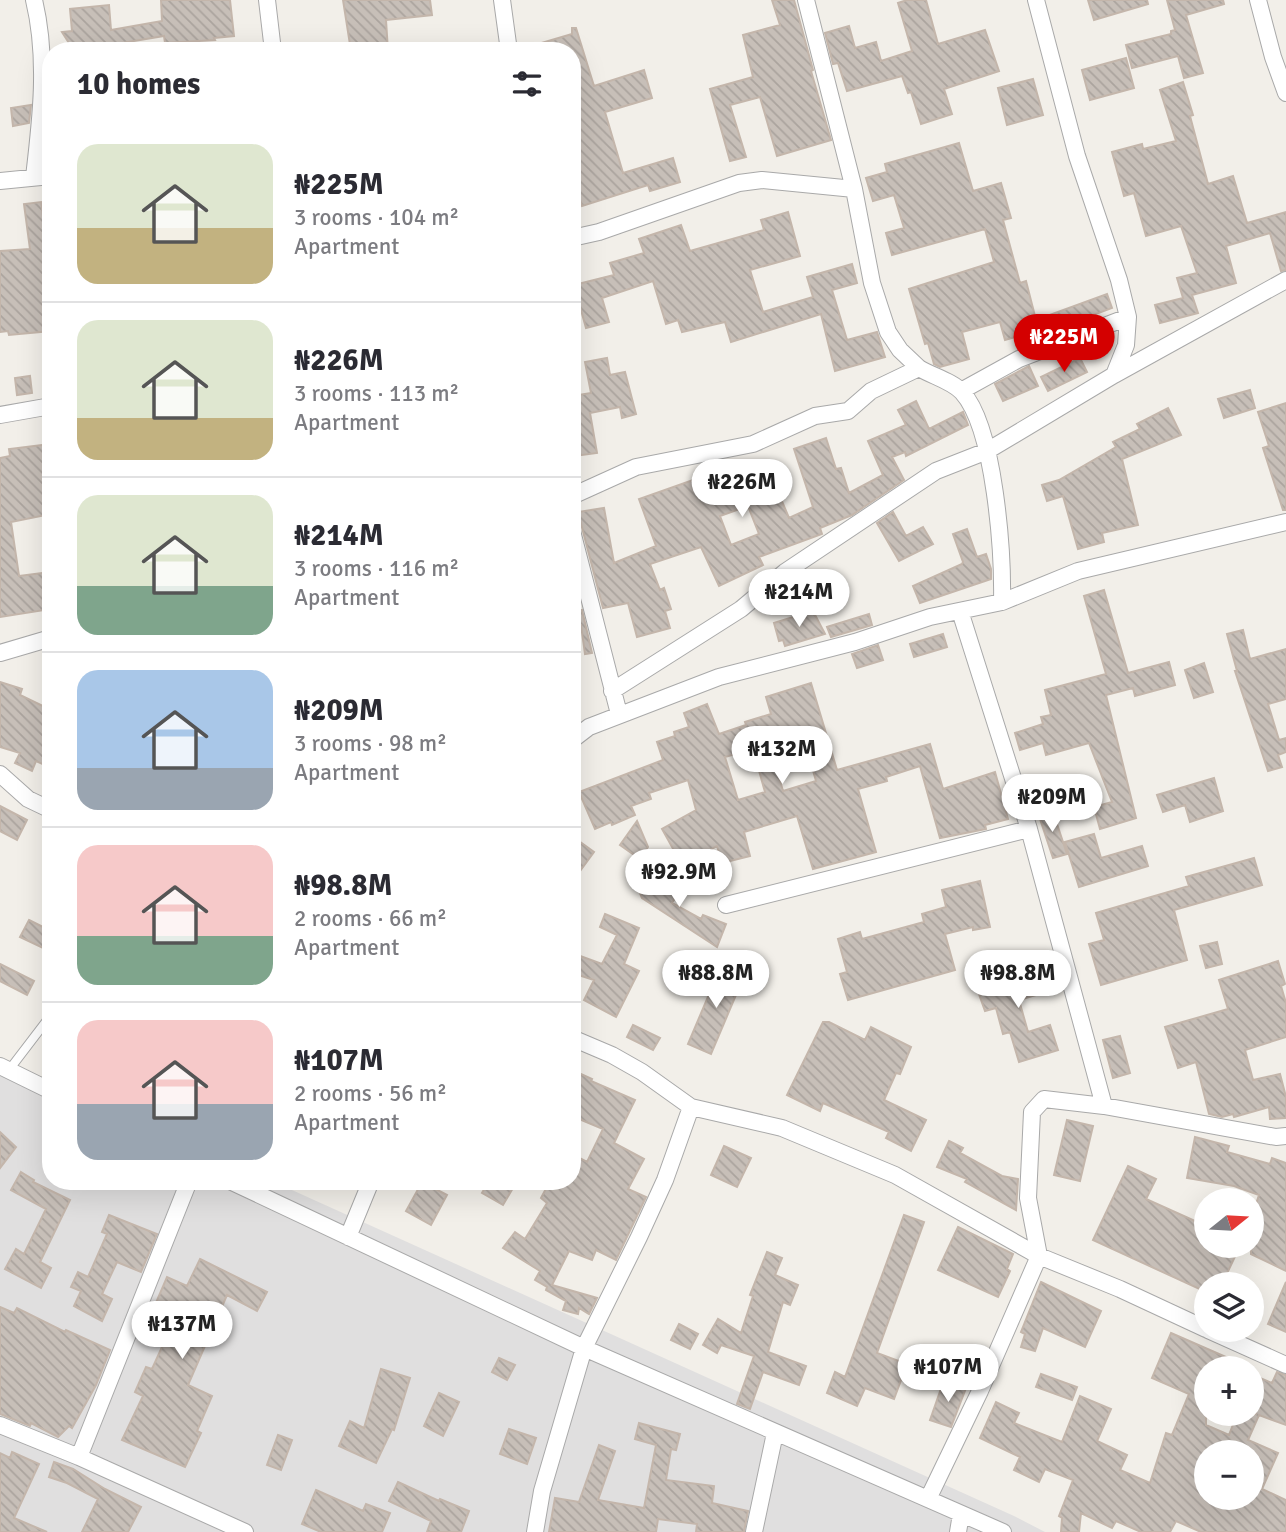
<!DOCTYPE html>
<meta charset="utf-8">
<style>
:root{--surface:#fff;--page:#f7f7f7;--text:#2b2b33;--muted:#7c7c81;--line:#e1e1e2;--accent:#d40000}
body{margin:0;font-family:Signika,sans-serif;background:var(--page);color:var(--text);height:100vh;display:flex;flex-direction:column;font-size:26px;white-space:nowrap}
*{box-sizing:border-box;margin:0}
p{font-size:23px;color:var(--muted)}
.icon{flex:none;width:38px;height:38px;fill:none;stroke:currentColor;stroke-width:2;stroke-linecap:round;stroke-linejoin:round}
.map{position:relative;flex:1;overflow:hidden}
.panel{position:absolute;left:42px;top:42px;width:539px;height:1148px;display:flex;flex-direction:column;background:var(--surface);border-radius:28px;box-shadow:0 7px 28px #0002}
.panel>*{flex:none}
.needle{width:46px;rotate:72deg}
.buttons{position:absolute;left:1194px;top:1188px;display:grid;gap:14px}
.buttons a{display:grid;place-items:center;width:70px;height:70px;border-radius:50%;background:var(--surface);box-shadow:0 7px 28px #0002;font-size:35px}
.price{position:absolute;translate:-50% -60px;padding:0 16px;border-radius:24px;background:#fff;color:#222;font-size:23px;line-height:46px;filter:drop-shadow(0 2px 4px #0008)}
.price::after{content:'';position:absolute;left:50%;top:42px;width:21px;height:16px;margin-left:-10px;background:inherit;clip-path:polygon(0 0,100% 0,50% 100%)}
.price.selected{background:var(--accent);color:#fff}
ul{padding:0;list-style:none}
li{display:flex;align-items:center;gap:21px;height:175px;padding:0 35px}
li+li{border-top:2px solid var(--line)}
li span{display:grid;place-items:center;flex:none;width:196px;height:140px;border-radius:21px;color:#555}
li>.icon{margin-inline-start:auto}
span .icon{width:84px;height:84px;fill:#fffc;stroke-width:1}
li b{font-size:30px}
h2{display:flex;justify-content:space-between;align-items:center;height:84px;padding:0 35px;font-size:30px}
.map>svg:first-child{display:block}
.residential{fill:#e0dfdf}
.building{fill:url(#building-back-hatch);stroke:#c4b6ab;stroke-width:2;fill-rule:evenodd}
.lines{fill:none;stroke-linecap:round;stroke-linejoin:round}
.service-casing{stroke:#a9a9a9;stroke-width:10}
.minor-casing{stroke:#a9a9a9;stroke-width:18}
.service{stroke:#fff;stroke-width:8}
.minor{stroke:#fff;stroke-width:16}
</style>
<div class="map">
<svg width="1286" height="1532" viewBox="0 0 1286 1532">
<defs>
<pattern id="building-back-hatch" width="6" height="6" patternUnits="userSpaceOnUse" patternTransform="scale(1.75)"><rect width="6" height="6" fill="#c7bfb8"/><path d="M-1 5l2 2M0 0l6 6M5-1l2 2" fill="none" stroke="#aba49e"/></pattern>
</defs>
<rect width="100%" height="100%" fill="#f2efe9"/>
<!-- residential -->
<path class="residential" d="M0,1059L51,1082V1181H272L1014,1516L1045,1532H0Z"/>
<!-- building -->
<path class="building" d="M161,0H230L234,36L214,38L215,40L165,43L164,36L122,43L127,51H74L62,32L72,31L70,9L109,5L111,30L162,21Z
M343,0H430L432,15L386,20L388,51H351Z
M772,0H794L813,70L811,71L831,140L777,156L760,97L730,105L746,157L730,161L710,89L753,77L743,35L780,25Z
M907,0H926L938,44L985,30L999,71L944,89L952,114L921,124L911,92L908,93L902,76L847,91L838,63L833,64L825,33L849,26L855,48L876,42L881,61L912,51L898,3Z
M1088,0H1147L1148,4L1094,20Z
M1167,0H1223L1224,4L1186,15L1203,73L1184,78L1178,56L1132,68L1126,45L1171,34V31L1175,30Z
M572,28H576L594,86L644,70L652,98L605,112L623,173L673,158L680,182L650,191L648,185L582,206L572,175V51H529L528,47L572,34Z
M1126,58L1134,88L1090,100L1082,70Z
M1033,79L1043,115L1007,125L998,88Z
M1183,82L1193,115L1190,116L1208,184L1233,176L1247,223L1286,212V270L1281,271L1270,233L1226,246L1236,283L1192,295L1198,313L1160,323L1155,305L1183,298L1177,278L1197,273L1181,226L1146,236L1134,193L1124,196L1112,152L1142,144L1143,149L1176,141L1160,90Z
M31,105L29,123L13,126L11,108Z
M959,143L973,191L1001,183L1011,218L1003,220L1020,283L1026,281L1036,320L1107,294L1112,308L1021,342L1019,336L1005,340L1000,322L962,332L969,359L940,367L934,364L928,343L925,344L909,289L994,262L985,229L892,255L886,233L904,228L894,195L873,201L866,178L887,172L885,164Z
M41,202L47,245H51V331L9,335L8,331L0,332V251L30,249L24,204Z
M788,212L800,256L750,270L763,312L813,297L807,277L852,264L857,283L832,290L847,340L877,332L885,357L835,371L821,314L731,342L725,322L682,332L678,320L666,324L653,281L602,298L609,322L586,328L574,285L614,275L610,263L644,253L639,239L681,225L690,251L764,230L761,220Z
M607,358L610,375L625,372L636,414L622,418L620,407L590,413L597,453L575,456L572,443V396L591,393L585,362Z
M1080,358L1087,372L1048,391L1041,377Z
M1029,366L1038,386L1003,401L995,384Z
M30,376L32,393L17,395L15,378Z
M1250,390L1255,408L1224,418L1218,399Z
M916,401L929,429L963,412L968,425L906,456L905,452L892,457L904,480L852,515L820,528L822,534L759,557L763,565L719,586L701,547L650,564L660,590L664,588L671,609L665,611L670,628L637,637L628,603L603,608L578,512L604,508L614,563L656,546L639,499L696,479L698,482L729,471L734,486L761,475L763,478L771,475L789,518L813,507L794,449L826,438L836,469L841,468L849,493L883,475L868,441L906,425L898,410ZM748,506L759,534L731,545L720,516Z
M1286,403V510H1283L1263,448L1269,446L1258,412Z
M1168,408L1181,435L1122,459L1138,525L1102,533L1104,542L1078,549L1063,496L1047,501L1042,485L1059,480L1116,447L1113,442L1140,429L1137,424Z
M51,444V514L11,522L19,576L51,572V609L0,617V458L10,456L9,449Z
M893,512L906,536L923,527L933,544L899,561L877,523Z
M967,529L977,557L986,554L991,569V579L920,603L913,586L962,564L963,562L953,534Z
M1104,590L1128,673L1169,662L1175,685L1135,696L1133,688L1106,695L1136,818L1100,829L1094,807L1112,802L1089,743L1046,755L1043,743L1020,750L1015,733L1043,724L1041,717L1051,715L1045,690L1106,674L1084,596Z
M582,610L592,653L585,654L581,625L572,626V612Z
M813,611L825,634L785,646L783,640L779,641L774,623Z
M869,614L872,625L831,637L827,627Z
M1243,630L1250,659L1286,649V699L1268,704L1279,740L1286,738V752L1278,755L1282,767L1268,771L1235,671H1237L1227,634Z
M943,634L947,647L914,657L910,644Z
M878,645L883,660L857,668L852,654Z
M1204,663L1213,692L1194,698L1185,670Z
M0,682L22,689L20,695L51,710V768L36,761L32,771L15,763L20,753L0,747Z
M811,683L837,770L930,744L943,789L995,772L1008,819L985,825L986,829L940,838L920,766L886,777L887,781L858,789L876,852L813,869L797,816L744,832L750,856L722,863L717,846L682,865L662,829L696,810L688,780L649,793L651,799L631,806L635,815L612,825L611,822L595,829L579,792L663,760L657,742L675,736L674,732L689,727L684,713L707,704L719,734L746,725L745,722L771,714L766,697ZM753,749L765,792L738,800L725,757ZM808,753L816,781L783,791L775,763Z
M1214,778L1223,811L1190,822L1185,805L1163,812L1157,795Z
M0,806L27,820L17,840L0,831Z
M1052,809L1067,854L1053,858L1038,813Z
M637,821L648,847L640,859L620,845Z
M1094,834L1101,858L1142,846L1148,866L1079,887L1065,842Z
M572,836L594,852L572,882Z
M1254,858L1262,885L1174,910L1187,960L1101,985L1089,944L1104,940L1096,913L1189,886L1186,877Z
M647,871L679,892L672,903L701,919L703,915L726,924L717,947L642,898L637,886Z
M980,881L990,927L973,930V927L945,934L955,970L848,1000L840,974L847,972L838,939L860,932L862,939L924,922L922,914L946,907L942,890Z
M605,914L639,928L624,964L639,971L616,1017L584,1000L594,980L572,973V953L602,964L617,935L600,927Z
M29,920L51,931L43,948L20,937Z
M1217,942L1222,964L1206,968L1200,946Z
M1278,961L1285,984L1281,986L1286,1003V1037L1245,1050L1253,1080L1280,1074L1286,1097V1118L1270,1119L1269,1107L1234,1117L1233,1114L1222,1117L1209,1114L1196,1062L1178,1068L1165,1027L1228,1009L1219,980Z
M1037,963L1046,992L1019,1000L1028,1032L1050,1025L1058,1050L1019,1062L1010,1032L1003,1034L996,1008L985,1011L975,983Z
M0,964L34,981L27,995L0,981Z
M721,966L744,976L711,1054L688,1044Z
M823,1022H829L865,1040L871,1027L911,1047L900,1074L896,1073L884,1100L926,1120L911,1151L886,1138L889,1132L823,1103L820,1111L787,1095Z
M633,1025L660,1038L653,1050L627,1037Z
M1120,1036L1130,1073L1113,1078L1103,1040Z
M572,1070L592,1079L591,1081L635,1100L614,1143L644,1159L628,1189L646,1197L616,1260L596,1250L592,1260L569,1251L552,1285L597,1298L589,1314L579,1308L578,1314L563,1310L566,1301L546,1290L547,1287L535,1280L540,1271L503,1248L515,1232L525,1239L547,1203L541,1198L550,1181H572V1154L587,1162L603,1129L572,1116Z
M1067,1120L1093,1126L1080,1181L1054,1175Z
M0,1132L16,1147L0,1168Z
M1195,1137L1229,1146L1227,1152L1270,1164L1272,1158L1286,1163V1271L1251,1254V1234L1261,1212L1254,1210L1259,1195L1234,1186L1187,1178Z
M949,1141L963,1148L960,1153L1002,1176L1018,1179L1016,1210L965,1182L967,1179L937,1167Z
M724,1146L751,1158L737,1187L711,1175Z
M1128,1166L1156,1179L1146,1199L1206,1226V1246H1240L1222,1284H1206V1292L1093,1240Z
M21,1172L34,1180L33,1182L70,1200L40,1262L51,1268L41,1288L5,1269L16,1249L24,1254L46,1209L11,1190Z
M489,1181H517L503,1205L482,1193Z
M422,1182L447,1195L431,1225L406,1211Z
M109,1215L157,1234L141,1272L117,1262L102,1294L112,1299L102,1321L74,1306L81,1291L71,1287L78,1272L88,1277L107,1234L102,1232Z
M904,1215L924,1222L877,1353L907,1364L894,1399L865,1388L857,1406L827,1393L835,1372L845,1377Z
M958,1227L1013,1254L1007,1269L1010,1271L998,1297L938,1270Z
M767,1252L782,1258L775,1275L798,1285L790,1305L783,1302L768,1352L806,1366L799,1385L763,1372L750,1409L737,1404L754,1356L721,1345L717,1353L703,1345L718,1319L741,1333L753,1296L750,1295Z
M200,1259L267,1292L257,1311L227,1295L188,1385L212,1396L197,1431L201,1433L185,1467L122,1440L143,1396L135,1392L146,1367L152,1369L167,1336L146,1326L167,1277L187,1286Z
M1041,1282L1101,1311L1085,1347L1043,1328L1035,1351L1021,1347L1025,1334L1021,1332Z
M1286,1282V1332L1268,1324Z
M0,1307L14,1313L17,1308L65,1332L66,1330L110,1350L96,1385L72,1428L69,1426L58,1437L31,1423L30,1426L0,1414Z
M679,1324L698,1334L690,1349L671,1340Z
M1171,1333L1251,1368H1206V1425L1229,1435L1237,1414H1257L1251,1412V1374L1272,1383L1277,1372L1286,1375V1425L1259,1415L1248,1440L1278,1453L1262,1489L1286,1500V1532H1201L1176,1521L1170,1532H1141L1116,1521L1112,1528L1081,1513L1079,1532H1061L1062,1518L1059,1516L1073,1480L1045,1469L1039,1482L1014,1470L1020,1457L980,1438L996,1402L1019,1413L1014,1423L1062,1442L1080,1396L1111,1409L1097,1441L1127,1455L1120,1470L1150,1483L1166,1433L1172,1435L1189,1394L1152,1378ZM1206,1452H1251V1498H1206Z
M499,1358L515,1365L507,1380L492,1372Z
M381,1369L410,1378L394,1430L392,1429L376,1463L339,1446L350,1421L364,1428Z
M1041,1374L1077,1387L1072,1400L1036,1387Z
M944,1380L966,1388L951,1427L930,1420Z
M439,1393L459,1402L443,1436L424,1426Z
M639,1423L680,1434L676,1450L671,1449L666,1480L714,1486L712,1503L748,1511L744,1532H696L697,1524L658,1519L656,1532H549L555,1498L579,1502L599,1445L615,1451L598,1500L644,1508L656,1445L635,1439Z
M509,1429L536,1438L527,1464L500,1454Z
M278,1435L292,1440L281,1470L267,1465Z
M12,1452L39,1464L14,1518L47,1532H0V1453L10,1458Z
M54,1462L73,1469L105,1489L141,1507L128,1532H82L98,1499L67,1483L49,1477Z
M398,1482L439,1501L440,1499L469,1511L461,1532H427L431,1521L389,1501Z
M316,1490L363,1511L366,1504L390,1513L382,1532H321L302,1524Z"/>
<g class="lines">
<defs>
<path id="service" d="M9,1070L51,1015"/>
<path id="minor" d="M34,0C48,58 41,118 34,177
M267,0L273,51
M502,0L509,51
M806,0L854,189L872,283L888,332L900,350L919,368
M1036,0L1077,156L1119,280L1128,317L1126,345L1114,375
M1258,0L1273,57L1286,93
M0,181L51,176
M572,238L599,232L739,183L762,180L854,189
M572,322V326
M961,391L1019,359L1128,317
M0,415L51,406
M572,496L636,467L753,444L815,416L848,411L871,391L919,368C932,376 952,381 962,392C995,428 1003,553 1002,602L930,617L855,642L719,677L589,727L572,740
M572,531L619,714
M1002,602L1078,571L1286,522
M960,611L1029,829L1104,1106
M0,653L51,638
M612,691L741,609L785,572L936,471L987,451L1114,375L1286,280
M0,774L28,799L51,810
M726,905L1029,829
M572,1038L612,1055L642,1072L691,1107L782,1128L895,1175L1039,1256L1120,1289L1206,1329
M0,1066L51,1091
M230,1181L584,1348L1003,1532
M348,1237L371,1181
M1208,1330L1286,1365
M0,1425L79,1457L245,1532
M79,1457L189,1181
M928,1499L980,1391L1039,1256L1028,1198L1032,1112L1044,1099L1104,1106L1276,1137L1286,1136
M535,1532L542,1491L584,1348L639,1237L665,1180L691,1107
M754,1532L775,1433
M958,1532L961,1514"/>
</defs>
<!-- service casing -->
<use href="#service" class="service-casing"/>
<!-- minor casing -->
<use href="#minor" class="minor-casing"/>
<!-- service -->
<use href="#service" class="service"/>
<!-- minor -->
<use href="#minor" class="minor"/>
</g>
</svg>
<div class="buttons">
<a><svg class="needle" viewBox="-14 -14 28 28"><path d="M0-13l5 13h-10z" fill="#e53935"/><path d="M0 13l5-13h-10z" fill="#7c7c81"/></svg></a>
<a><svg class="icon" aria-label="layers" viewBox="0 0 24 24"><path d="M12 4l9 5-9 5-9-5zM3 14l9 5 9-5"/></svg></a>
<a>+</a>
<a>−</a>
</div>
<b class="price selected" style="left:1064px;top:374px">₦225M</b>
<b class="price" style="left:742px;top:519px">₦226M</b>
<b class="price" style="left:799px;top:629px">₦214M</b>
<b class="price" style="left:782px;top:786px">₦132M</b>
<b class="price" style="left:1052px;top:834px">₦209M</b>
<b class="price" style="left:679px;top:909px">₦92.9M</b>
<b class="price" style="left:716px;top:1010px">₦88.8M</b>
<b class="price" style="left:1018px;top:1010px">₦98.8M</b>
<b class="price" style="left:182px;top:1361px">₦137M</b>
<b class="price" style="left:948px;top:1404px">₦107M</b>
<section class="panel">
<h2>10 homes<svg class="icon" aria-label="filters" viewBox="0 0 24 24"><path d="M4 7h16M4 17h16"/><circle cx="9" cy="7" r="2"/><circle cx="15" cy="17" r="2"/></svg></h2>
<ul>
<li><span style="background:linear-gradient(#dfe7d0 60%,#c2b280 0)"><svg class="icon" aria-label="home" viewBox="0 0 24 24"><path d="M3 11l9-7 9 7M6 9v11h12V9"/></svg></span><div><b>₦225M</b><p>3 rooms · 104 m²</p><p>Apartment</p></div></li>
<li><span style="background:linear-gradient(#dfe7d0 70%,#c2b280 0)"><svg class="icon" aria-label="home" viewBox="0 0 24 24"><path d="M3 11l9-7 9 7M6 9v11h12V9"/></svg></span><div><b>₦226M</b><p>3 rooms · 113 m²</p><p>Apartment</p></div></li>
<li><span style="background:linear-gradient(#dfe7d0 65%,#7fa58c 0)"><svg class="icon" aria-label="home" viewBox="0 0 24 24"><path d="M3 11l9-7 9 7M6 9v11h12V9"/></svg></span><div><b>₦214M</b><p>3 rooms · 116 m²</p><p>Apartment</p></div></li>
<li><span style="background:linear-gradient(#a9c7e8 70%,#9aa5b1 0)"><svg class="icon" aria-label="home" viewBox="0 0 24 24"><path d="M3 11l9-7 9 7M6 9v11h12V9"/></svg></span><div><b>₦209M</b><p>3 rooms · 98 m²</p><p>Apartment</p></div></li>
<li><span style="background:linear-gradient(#f6c9c9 65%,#7fa58c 0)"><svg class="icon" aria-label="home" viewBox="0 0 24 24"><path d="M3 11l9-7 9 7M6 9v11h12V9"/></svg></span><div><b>₦98.8M</b><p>2 rooms · 66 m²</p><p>Apartment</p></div></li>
<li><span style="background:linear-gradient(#f6c9c9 60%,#9aa5b1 0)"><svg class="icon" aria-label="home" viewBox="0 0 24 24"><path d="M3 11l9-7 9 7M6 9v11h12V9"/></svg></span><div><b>₦107M</b><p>2 rooms · 56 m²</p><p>Apartment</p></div></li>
</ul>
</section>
</div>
